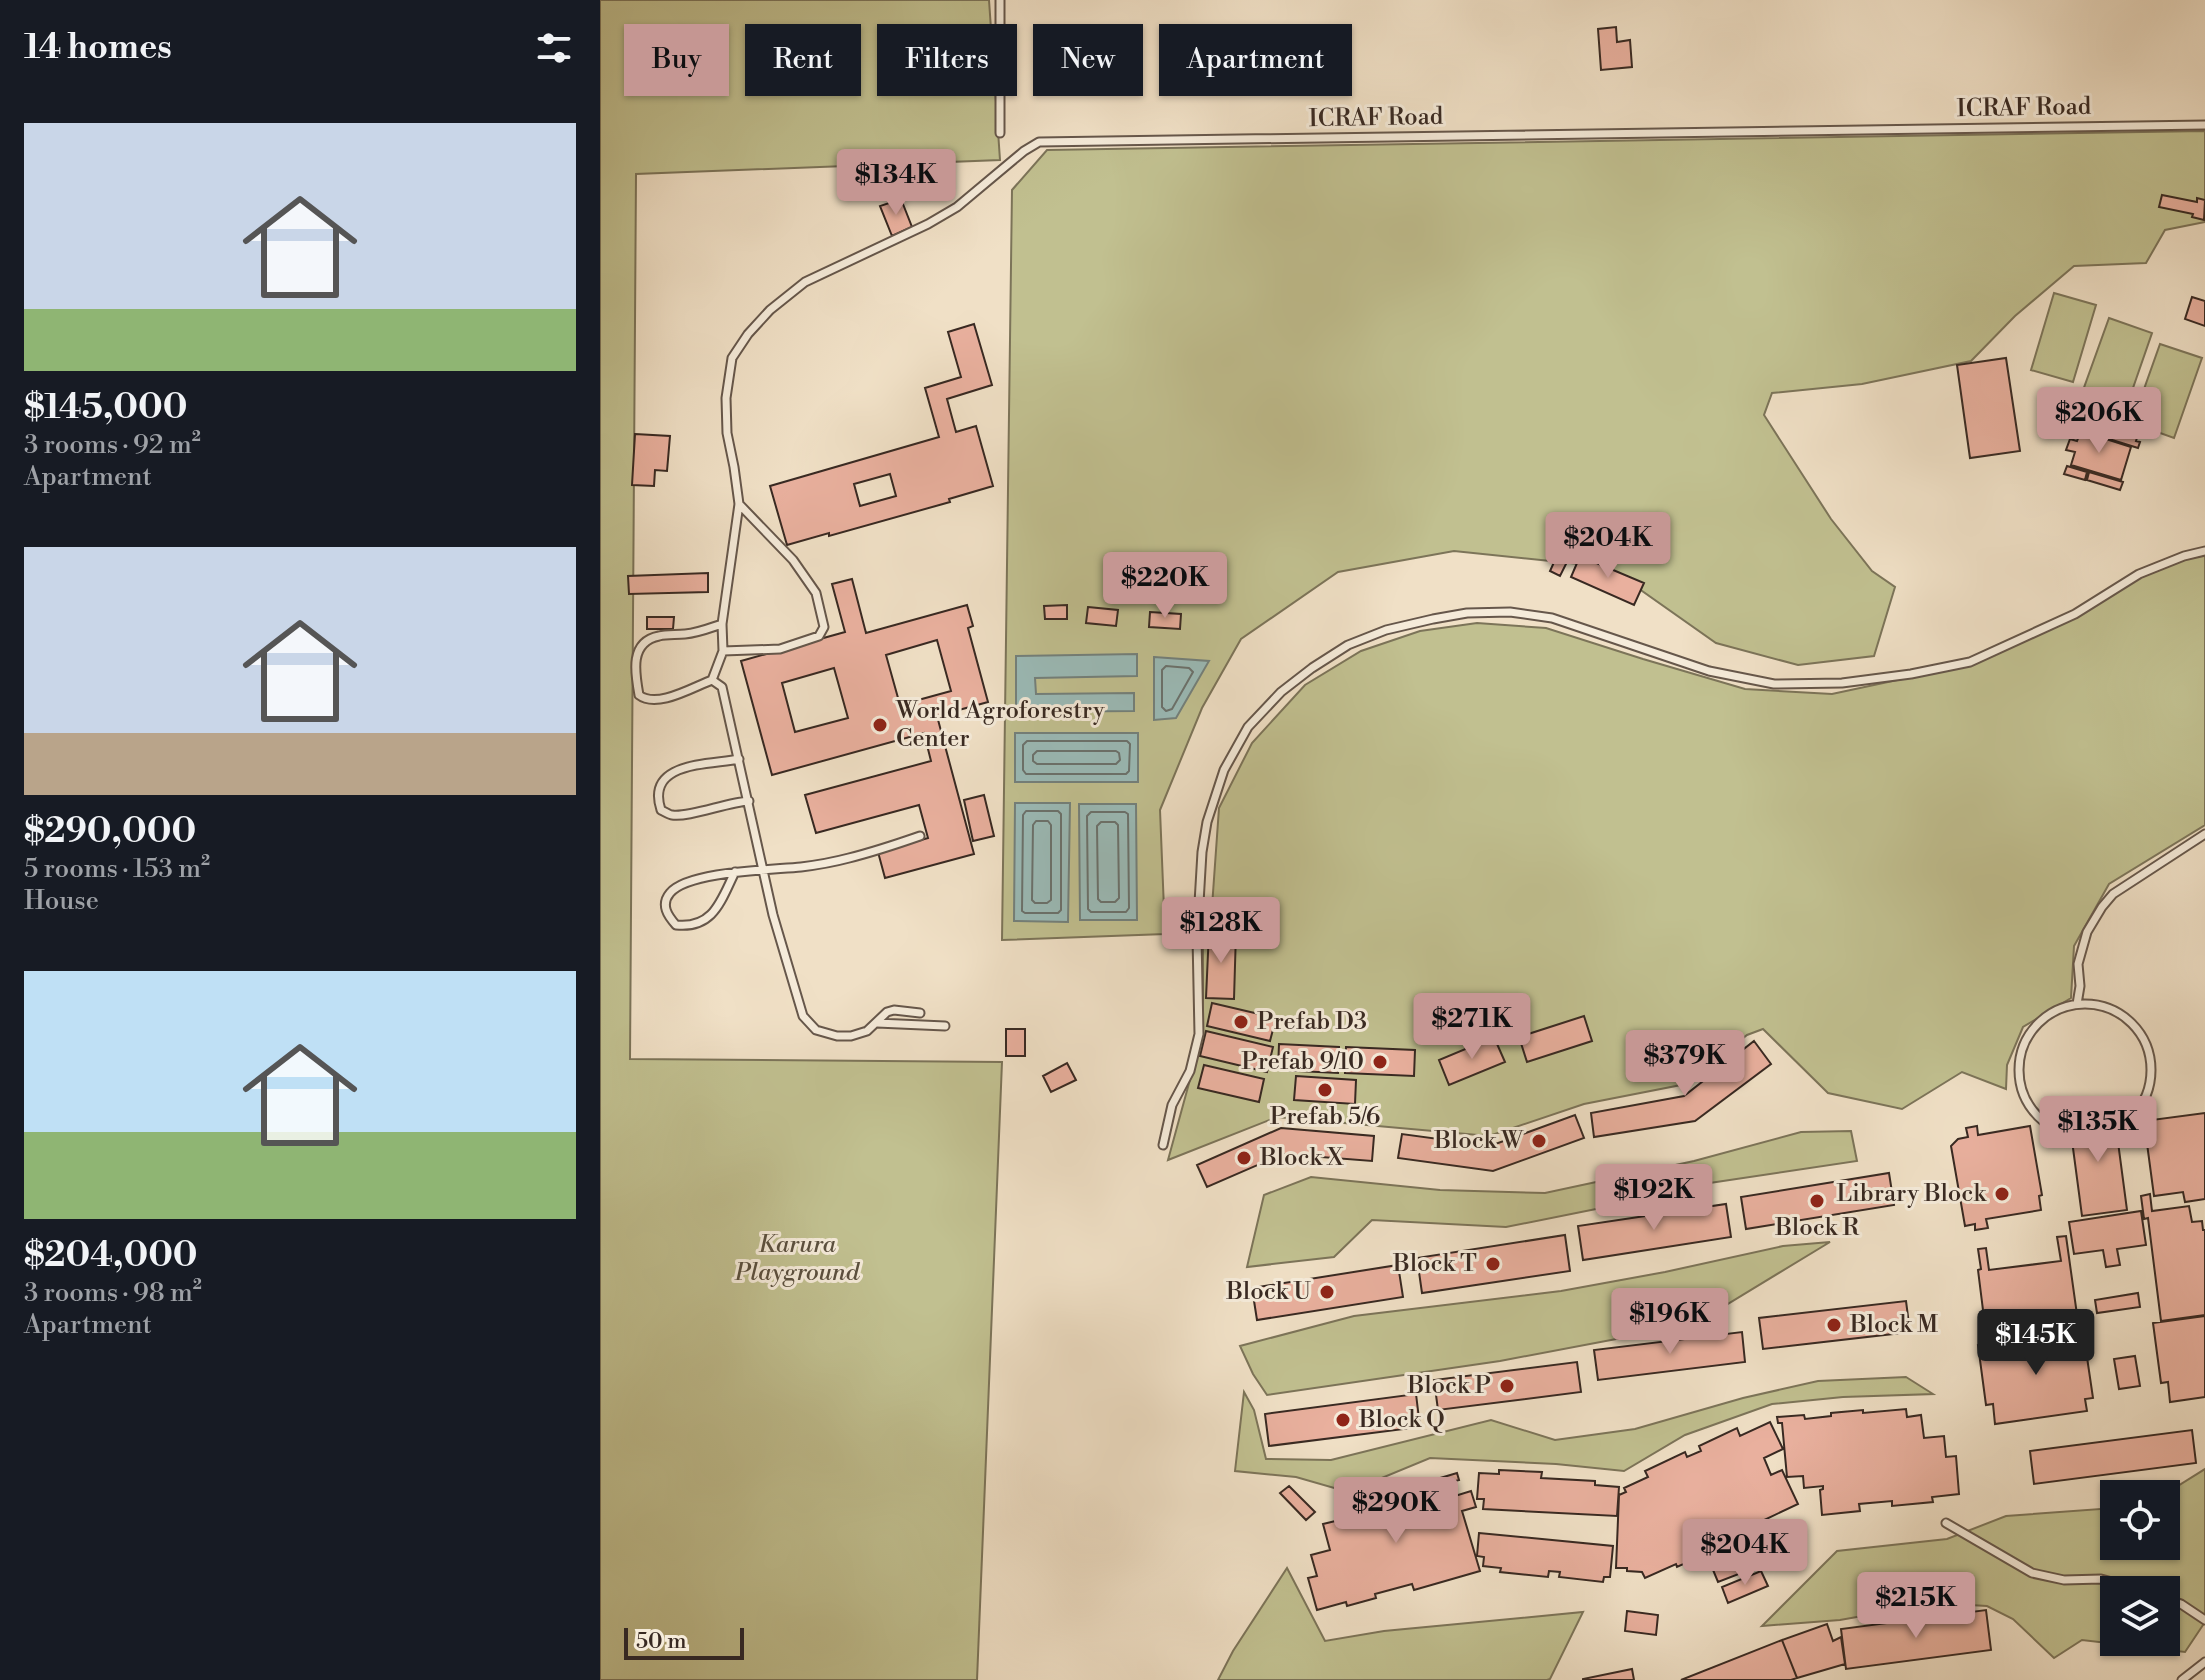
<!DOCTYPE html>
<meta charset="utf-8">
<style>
:root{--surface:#171b24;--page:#20242c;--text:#f1f3f6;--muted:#9ea1a6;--accent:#c59692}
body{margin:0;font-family:"Libre Bodoni",serif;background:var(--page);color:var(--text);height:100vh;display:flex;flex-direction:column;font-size:30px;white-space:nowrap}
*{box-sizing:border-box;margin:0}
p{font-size:26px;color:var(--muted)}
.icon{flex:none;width:44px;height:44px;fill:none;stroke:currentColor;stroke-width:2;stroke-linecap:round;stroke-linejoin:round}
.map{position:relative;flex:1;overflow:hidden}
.panel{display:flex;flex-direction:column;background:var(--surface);width:600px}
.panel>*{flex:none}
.top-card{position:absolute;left:24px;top:24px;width:760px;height:72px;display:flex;gap:16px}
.fabs{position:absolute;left:1500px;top:1480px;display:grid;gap:16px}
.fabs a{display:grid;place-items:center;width:80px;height:80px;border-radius:0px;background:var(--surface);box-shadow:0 2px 6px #0004;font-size:40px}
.scale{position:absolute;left:24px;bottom:20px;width:120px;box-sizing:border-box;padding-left:8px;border:4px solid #382922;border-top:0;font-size:22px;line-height:28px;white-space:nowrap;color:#382922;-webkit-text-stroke:6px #f5ebda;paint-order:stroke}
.price{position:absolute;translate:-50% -68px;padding:0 18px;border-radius:8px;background:var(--accent);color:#111;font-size:26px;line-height:52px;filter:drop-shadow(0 2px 4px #0008)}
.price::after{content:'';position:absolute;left:50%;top:48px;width:24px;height:18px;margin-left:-12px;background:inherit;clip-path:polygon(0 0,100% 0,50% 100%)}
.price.current{background:#222;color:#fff}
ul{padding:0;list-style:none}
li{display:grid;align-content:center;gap:16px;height:424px;padding:0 24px}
li span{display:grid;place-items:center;height:248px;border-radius:0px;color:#555}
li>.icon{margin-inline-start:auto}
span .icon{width:144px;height:144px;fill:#fffc;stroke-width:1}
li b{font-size:34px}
h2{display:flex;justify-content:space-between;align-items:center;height:96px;padding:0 24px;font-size:34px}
.tag{padding:0 28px;border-radius:0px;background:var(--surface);box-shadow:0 2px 6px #0004;font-size:28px;line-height:72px}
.tag.current{background:var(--accent);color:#111}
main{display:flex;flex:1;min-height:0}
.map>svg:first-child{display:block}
.green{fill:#c1c090;stroke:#7c7459;stroke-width:2;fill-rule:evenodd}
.water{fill:#9bbcb9;stroke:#73817d;stroke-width:2}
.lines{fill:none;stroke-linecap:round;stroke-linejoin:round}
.shore{stroke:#6a726e;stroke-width:2}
.building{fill:#e9b09e;stroke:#382922;stroke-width:2;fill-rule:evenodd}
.service-casing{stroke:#66574b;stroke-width:11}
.service{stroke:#f5ebda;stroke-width:7}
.poi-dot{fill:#8f2418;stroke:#f5ebda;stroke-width:3}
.labels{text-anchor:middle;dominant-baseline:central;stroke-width:6;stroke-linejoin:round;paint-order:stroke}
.street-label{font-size:24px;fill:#382922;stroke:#f5ebda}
.poi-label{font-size:24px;fill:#382922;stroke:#f5ebda;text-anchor:end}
.park-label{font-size:24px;font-style:italic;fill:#5a4f3e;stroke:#f5ebda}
</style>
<main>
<section class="panel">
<h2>14 homes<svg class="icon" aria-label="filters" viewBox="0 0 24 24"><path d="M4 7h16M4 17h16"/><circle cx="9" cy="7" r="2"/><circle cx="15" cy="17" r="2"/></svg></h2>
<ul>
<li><span style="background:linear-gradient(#c9d6e8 75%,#8fb573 0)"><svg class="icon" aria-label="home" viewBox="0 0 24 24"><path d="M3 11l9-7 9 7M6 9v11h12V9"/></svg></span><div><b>$145,000</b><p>3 rooms · 92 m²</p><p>Apartment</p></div></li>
<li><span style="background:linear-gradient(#c9d6e8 75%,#b9a48a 0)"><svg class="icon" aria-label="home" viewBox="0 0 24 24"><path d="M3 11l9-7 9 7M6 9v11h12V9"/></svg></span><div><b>$290,000</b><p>5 rooms · 153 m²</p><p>House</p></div></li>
<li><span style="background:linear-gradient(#bfe0f5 65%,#8fb573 0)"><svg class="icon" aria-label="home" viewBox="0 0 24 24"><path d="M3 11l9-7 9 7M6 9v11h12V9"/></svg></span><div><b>$204,000</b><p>3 rooms · 98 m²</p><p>Apartment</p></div></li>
</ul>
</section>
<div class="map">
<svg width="1605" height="1680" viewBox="0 0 1605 1680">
<rect width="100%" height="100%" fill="#f0e0c6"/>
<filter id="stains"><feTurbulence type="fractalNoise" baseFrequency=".0025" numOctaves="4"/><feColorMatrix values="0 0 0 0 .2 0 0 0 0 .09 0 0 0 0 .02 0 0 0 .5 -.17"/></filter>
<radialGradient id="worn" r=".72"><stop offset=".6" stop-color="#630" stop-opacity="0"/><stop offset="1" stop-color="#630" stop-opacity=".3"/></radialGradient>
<!-- green -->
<path class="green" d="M0,0H389L400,160L36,174L30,1059L402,1062L377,1680H0Z
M1605,131V222L1565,230L1546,263L1474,266L1415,316L1371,361L1262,384L1172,393L1164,415L1231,519L1272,571L1295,587L1274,656L1198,665L1116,643L1008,567L854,551L738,572L641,639L602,708L560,810L565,934L402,940L412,190L447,150Z
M1454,293L1496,305L1473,382L1431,370Z
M1509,318L1552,333L1525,411L1481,396Z
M1560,344L1602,358L1574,438L1532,423Z
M1605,555V825L1509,884L1474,946L1471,998L1423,1027L1407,1065L1406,1089L1362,1072L1302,1109L1228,1093L1163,1029L1147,1035L1086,1084L984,1104L889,1136L677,1117L568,1160L600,1043L603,1000V936L611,921L619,808L652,743L705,685L761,651L820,631L877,623L946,628L1043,659L1145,689L1232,694L1372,664L1539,578L1590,557Z
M1251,1131L1257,1161L1103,1184L1006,1207L906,1227L772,1220L734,1257L647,1267L664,1195L711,1177L840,1190L945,1193L1094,1161L1201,1132Z
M1230,1242L1126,1305L1069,1329L900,1361L667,1395L653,1374L640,1346L754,1316L961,1291L1065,1272L1183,1246Z
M1306,1377L1333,1394L1243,1397L1172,1404L1085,1435L1024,1471L956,1464L830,1458L748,1492L696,1477L635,1471L644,1392L654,1410L666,1459L731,1460L891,1420L955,1440L1035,1429L1143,1398L1218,1381Z
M1605,1469V1622L1585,1652L1482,1640L1454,1658L1413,1619L1387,1606L1335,1603L1240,1620L1162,1626L1237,1551L1347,1539L1406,1516L1514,1508V1546H1566L1565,1494ZM1514,1590H1566V1642H1514Z
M687,1568L725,1641L784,1631L983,1612L950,1679L947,1680H618L633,1651Z"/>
<!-- water -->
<path class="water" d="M537,654V676L435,678L436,694L534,693V711L416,712V656Z
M554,657L609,661L576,718L554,720Z
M415,733H538V782H415Z
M415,803H470L468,922L414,921Z
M479,804H536L537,920H480Z"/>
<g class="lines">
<!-- shore -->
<path class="shore" d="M566,666L589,668L593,672L572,709L566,711L562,707V670Z
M427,741H527L530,744L529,771L526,774H426L423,770V745Z
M437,751H516L519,753L520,760L516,764H437L433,761V755Z
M426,811H458L461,814V910L458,913H425L422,911L423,815Z
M491,812H525L528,814L529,908L526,912H491L488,909L487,816Z
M436,821H448L451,825V900L447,903H435L432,900L433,825Z
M501,822H515L518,825L519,898L515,902H501L498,899L497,826Z"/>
</g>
<!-- building -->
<path class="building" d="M1016,27L1017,42L1030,40L1032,67L1001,70L998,29Z
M1562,195L1597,202V198L1605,200L1604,220L1592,217L1593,214L1559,207Z
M301,199L312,227L292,236L280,206Z
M1592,297L1605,301V326L1585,319Z
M374,324L392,385L347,399L356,432L376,426L393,486L349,499L350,502L229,536V533L187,545L170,486L339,437L325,388L361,377L348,332ZM290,474L296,496L260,506L254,484Z
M1406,358L1420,451L1370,458L1357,365Z
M1484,417L1538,435L1536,441L1540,442L1538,448L1480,430Z
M1481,431L1531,447L1521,480L1471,465L1475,452L1466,450L1470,439L1477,441Z
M35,434L70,436L67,471L55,470L54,486L32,485Z
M1467,466L1487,472L1485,480L1464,474Z
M1489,472L1523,482L1520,490L1487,480Z
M960,549L971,554L960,576L950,571Z
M980,556L1044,583L1034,605L971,577Z
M108,573V592L29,594L28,576Z
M252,579L266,633L367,605L373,626L368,628L388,702L337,716L374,854L285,878L278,852L328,838L319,805L216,833L205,795L331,761L324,733L172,775L141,661L245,632L232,584ZM337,640L351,691L300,705L286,655ZM234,668L248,718L195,732L182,683Z
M467,605V619H445L444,606Z
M488,607L518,610L516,626L486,623Z
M550,612L581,614L580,629L549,627Z
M47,617H74L73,629H47Z
M384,795L394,836L373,841L364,800Z
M609,931L636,932L634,999L606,998Z
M612,1003L676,1018L670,1041L607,1026Z
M984,1016L992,1041L927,1062L919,1037Z
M406,1029H425V1056H406Z
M606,1031L673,1047L667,1072L600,1056Z
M894,1037L905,1062L849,1085L839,1060Z
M1154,1041L1171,1064L1095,1121L994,1137L991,1113L1084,1096Z
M679,1044L739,1047L738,1073L678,1070Z
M746,1047L815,1050L814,1076L745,1073Z
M467,1063L476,1080L451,1092L443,1076Z
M604,1065L664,1079L659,1102L598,1088Z
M696,1076L756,1080L755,1104L694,1100Z
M1514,1112L1527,1210L1482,1216L1469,1118Z
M1605,1113V1199L1585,1202L1583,1192L1554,1196L1544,1121Z
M975,1115L984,1138L893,1171L798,1158L802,1134L890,1146Z
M1377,1126L1378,1135L1430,1126L1442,1195L1439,1196L1441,1210L1386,1219L1388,1228L1375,1230V1224L1365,1226L1351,1146L1358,1139L1368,1137L1366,1128Z
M681,1128L774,1136L772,1161L683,1154L607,1187L597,1165Z
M1289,1173L1294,1205L1146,1229L1141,1197Z
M1550,1194L1552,1211L1589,1206L1592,1222L1602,1221L1603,1230H1605V1315L1561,1321L1548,1218L1544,1219L1541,1196Z
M1126,1204L1131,1237L983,1260L978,1226Z
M1541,1211L1546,1245L1517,1249L1520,1265L1506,1267L1503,1250L1474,1254L1469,1222Z
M965,1235L970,1271L822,1293L817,1258Z
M1466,1236L1479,1329L1387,1342L1378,1270L1381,1269L1378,1249L1386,1248L1389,1270L1461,1261L1457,1237Z
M798,1265L803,1297L657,1320L652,1288Z
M1538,1293L1540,1307L1497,1313L1495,1300Z
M1306,1301L1310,1332L1163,1349L1159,1318Z
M1605,1316V1397L1570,1402L1568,1382L1561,1383L1553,1323Z
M1483,1330L1493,1398L1485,1399L1487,1411L1395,1424L1393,1404L1386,1405L1378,1345Z
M1142,1332L1145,1362L998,1380L994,1350Z
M1535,1356L1540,1386L1519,1389L1514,1359Z
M977,1362L981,1392L838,1410L834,1380Z
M816,1394L820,1427L669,1446L665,1414Z
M1306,1409L1307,1417L1321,1415L1324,1438L1344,1436L1346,1457L1356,1456L1359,1494L1332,1497L1333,1502L1292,1506V1501L1259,1504L1260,1511L1222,1515L1220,1490L1223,1489V1486L1204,1488L1203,1476L1187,1477L1182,1423H1178L1177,1417L1204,1415L1205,1419L1231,1416V1413L1263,1410V1413Z
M1170,1422L1183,1449L1164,1458L1171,1475L1182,1470L1198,1504L1162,1521L1164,1526L1131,1541L1129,1536L1108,1546L1110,1552L1077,1567L1076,1564L1045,1578L1042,1572L1027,1571V1568H1016L1019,1495L1026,1492L1024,1488L1048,1477L1045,1471L1085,1452L1087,1457L1101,1451L1099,1446L1137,1428L1140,1436Z
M1592,1430L1596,1463L1434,1484L1430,1451Z
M899,1470L942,1472L941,1478L995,1481V1485L1019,1487L1017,1516L883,1509L884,1499H877L879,1473L899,1474Z
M857,1473L859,1480L851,1482L855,1496L871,1491L876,1507L862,1511L880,1571L814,1590L812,1584L775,1594L776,1598L747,1606L746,1602L717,1610L708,1578L717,1576L711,1555L730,1550L723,1524L752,1517L749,1506L774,1499V1496L811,1485L813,1491L831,1486L830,1481Z
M689,1486L715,1512L706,1520L680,1493Z
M879,1533L1013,1546L1010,1577H1004L1003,1582L959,1577L960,1572L949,1571L948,1577L900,1572L901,1568L883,1566L884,1557L877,1556Z
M1137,1554L1144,1572L1118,1582L1111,1565Z
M1161,1571L1168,1586L1128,1603L1122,1587Z
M1386,1610L1391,1650L1246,1669L1241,1629Z
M1027,1611L1058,1615L1056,1635L1025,1631Z
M1227,1624L1233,1641L1241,1637L1245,1664L1197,1678L1182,1640Z
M1182,1640L1197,1678L1191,1680H1081Z
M1032,1669L1034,1680H983V1679Z"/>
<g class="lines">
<defs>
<path id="service" d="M400,133V0
M123,651L180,649L219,636L224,627L216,593L193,560L139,504
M112,680C93,687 57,709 39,695C35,673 29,642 59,636C67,634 76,635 85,634C98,633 110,628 122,624
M139,759C110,765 45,761 61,810C63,811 70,815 72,815C88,818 128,802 149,801
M135,872C121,900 114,929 76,925C68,916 60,905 70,893C88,871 172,870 201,867C217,865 234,862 249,858C273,852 297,844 320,836
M1419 1070a66 66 0 1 1 132 0a66 66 0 1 1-132 0Z
M1477,1004L1480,986L1478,964L1487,932L1502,907L1513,894L1605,834
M320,1013L294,1010L287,1012L267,1031L251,1036H237L216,1030L203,1016L173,915L122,687L112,680L123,651L122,624L139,504L134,467L127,433L126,398L132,358L148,334L170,310L205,282L328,224L357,207L424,151L439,142L1605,125
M277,1023L345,1026
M563,1145L572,1105L590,1071L599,1034L597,937L602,852L607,822L624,770L648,727L681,692L712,668L748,645L786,630L833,619L867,613L910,612L952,618L1109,671L1174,684L1242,683L1311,674L1370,662L1475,614L1539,574L1584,556L1605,551
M1346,1523L1432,1573L1464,1580L1501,1579L1541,1590
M1566,1599L1581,1604L1605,1620
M1582,1680L1605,1662"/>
</defs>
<!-- service casing -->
<use href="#service" class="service-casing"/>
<!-- service -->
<use href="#service" class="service"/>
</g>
<!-- markers -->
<g class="poi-dot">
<circle cx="280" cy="725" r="8"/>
<circle cx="641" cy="1022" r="8"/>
<circle cx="780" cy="1062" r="8"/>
<circle cx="725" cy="1090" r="8"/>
<circle cx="939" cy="1141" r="8"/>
<circle cx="644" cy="1158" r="8"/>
<circle cx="1402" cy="1194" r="8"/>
<circle cx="1217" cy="1201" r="8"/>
<circle cx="893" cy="1264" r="8"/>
<circle cx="727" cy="1292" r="8"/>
<circle cx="1234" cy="1325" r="8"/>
<circle cx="907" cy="1386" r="8"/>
<circle cx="743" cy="1420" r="8"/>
</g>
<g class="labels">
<!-- street labels -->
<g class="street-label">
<text transform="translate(1424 108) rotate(-1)">ICRAF Road</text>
<text transform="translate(776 118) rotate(-1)">ICRAF Road</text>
</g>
<!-- poi labels -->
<g class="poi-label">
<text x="296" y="711" text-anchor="start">World Agroforestry<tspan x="296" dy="28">Center</tspan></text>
<text x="657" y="1022" text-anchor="start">Prefab D3</text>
<text x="764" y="1062">Prefab 9/10</text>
<text x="725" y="1117" text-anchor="middle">Prefab 5/6</text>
<text x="923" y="1141">Block W</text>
<text x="660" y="1158" text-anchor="start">Block X</text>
<text x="1386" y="1194">Library Block</text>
<text x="1217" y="1228" text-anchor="middle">Block R</text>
<text x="877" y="1264">Block T</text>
<text x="711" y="1292">Block U</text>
<text x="1250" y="1325" text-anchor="start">Block M</text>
<text x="891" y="1386">Block P</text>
<text x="759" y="1420" text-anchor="start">Block Q</text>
</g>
<!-- park labels -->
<g class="park-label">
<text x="197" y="1245">Karura<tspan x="197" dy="28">Playground</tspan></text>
</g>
</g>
<rect width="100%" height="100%" filter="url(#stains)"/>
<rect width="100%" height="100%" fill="url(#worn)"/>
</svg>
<div class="fabs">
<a><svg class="icon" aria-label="locate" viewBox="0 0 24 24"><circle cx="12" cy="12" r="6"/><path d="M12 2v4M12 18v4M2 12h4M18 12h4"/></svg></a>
<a><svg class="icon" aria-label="layers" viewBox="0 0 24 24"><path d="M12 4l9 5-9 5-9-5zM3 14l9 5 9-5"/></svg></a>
</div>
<div class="scale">50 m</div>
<b class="price" style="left:296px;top:217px">$134K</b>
<b class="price" style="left:1499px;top:455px">$206K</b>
<b class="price" style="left:1008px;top:580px">$204K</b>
<b class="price" style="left:565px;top:620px">$220K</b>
<b class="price" style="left:621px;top:965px">$128K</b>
<b class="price" style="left:872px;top:1061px">$271K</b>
<b class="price" style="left:1085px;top:1098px">$379K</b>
<b class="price" style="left:1498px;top:1164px">$135K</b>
<b class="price" style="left:1054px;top:1232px">$192K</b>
<b class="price" style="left:1070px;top:1356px">$196K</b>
<b class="price current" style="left:1436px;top:1377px">$145K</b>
<b class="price" style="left:796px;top:1545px">$290K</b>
<b class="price" style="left:1145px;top:1587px">$204K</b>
<b class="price" style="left:1316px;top:1640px">$215K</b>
<div class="top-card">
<a class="tag current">Buy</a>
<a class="tag">Rent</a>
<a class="tag">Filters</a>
<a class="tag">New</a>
<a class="tag">Apartment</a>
</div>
</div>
</main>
